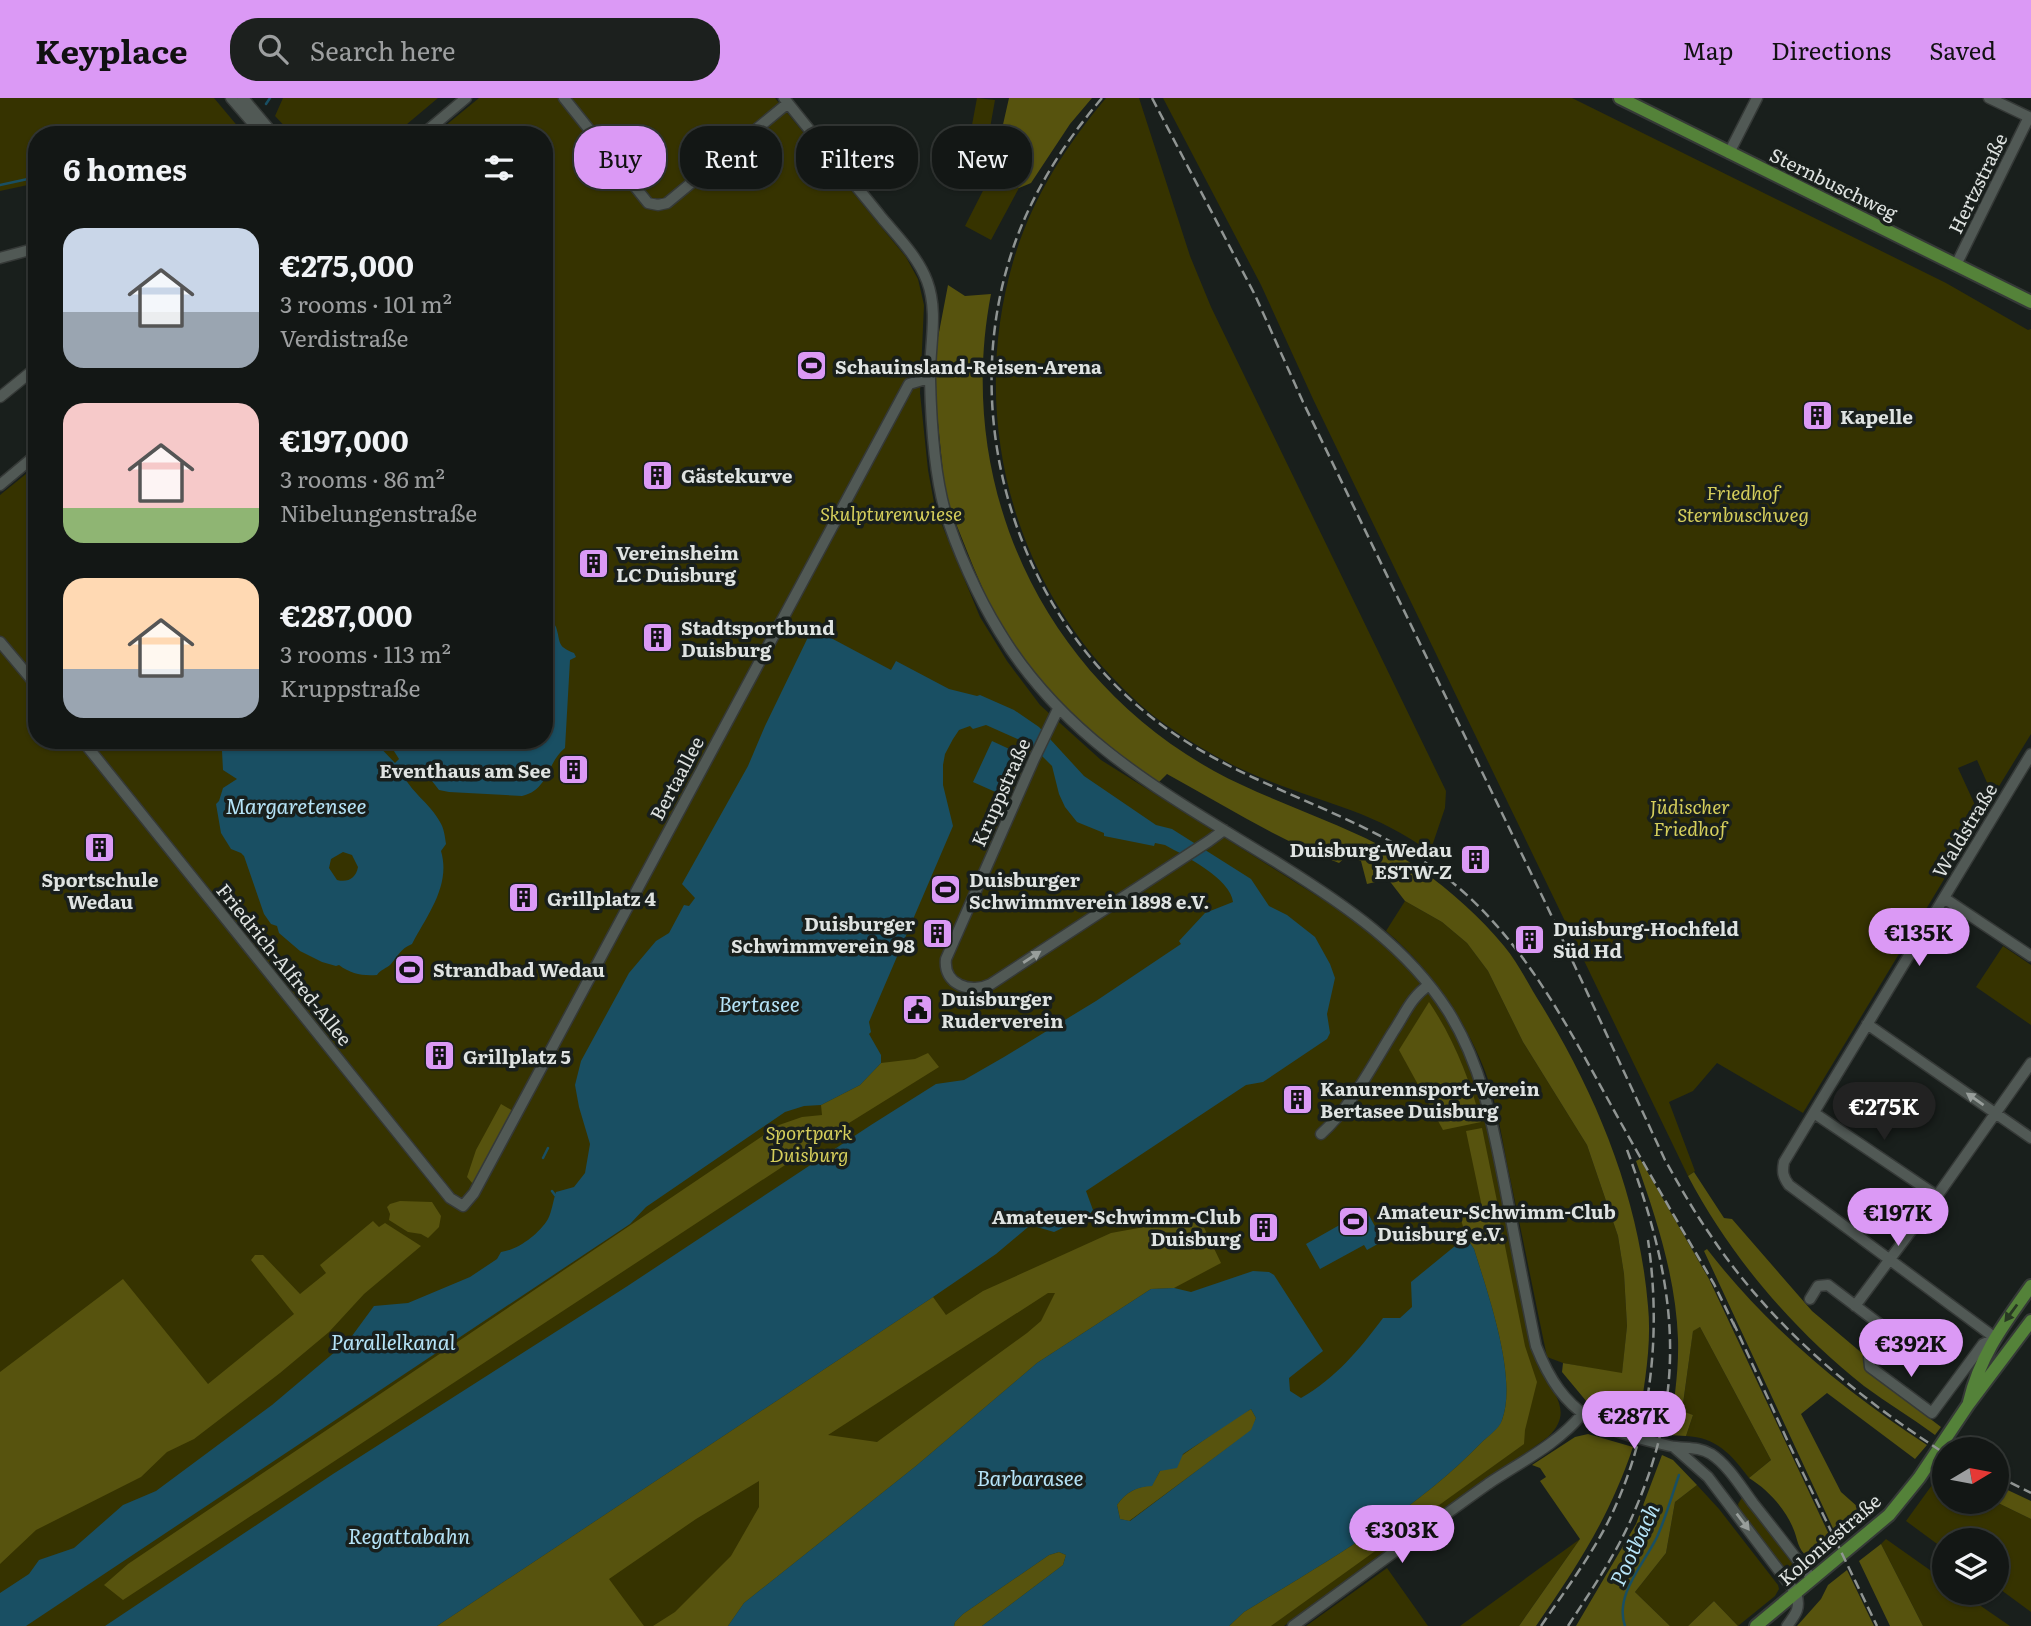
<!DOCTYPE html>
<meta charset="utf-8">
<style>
:root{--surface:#131715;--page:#1c201e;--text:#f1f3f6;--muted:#9d9fa0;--line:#323634;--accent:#db99f5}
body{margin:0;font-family:Literata,serif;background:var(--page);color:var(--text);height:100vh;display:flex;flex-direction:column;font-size:26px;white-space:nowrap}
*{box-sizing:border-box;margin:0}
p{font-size:23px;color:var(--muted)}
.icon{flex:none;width:38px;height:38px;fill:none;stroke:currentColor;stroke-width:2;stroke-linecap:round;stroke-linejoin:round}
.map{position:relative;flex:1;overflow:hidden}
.sheet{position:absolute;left:28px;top:28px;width:525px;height:623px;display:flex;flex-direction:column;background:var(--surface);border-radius:28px;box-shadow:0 2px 5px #0004,0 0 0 2px var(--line)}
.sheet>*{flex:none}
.guide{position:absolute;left:574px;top:28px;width:665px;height:63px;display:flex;gap:14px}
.needle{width:46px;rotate:80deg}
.fabs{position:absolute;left:1932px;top:1339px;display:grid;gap:14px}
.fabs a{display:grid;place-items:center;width:77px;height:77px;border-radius:50%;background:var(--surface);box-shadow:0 2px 5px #0004,0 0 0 2px var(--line);font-size:35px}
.price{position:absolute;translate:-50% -60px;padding:0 16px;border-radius:24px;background:var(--accent);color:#111;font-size:23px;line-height:46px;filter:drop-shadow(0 2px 4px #0008)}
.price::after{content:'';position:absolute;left:50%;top:42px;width:21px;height:16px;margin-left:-10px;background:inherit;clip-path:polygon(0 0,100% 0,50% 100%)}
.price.current{background:#222;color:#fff}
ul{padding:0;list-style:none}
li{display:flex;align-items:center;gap:21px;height:175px;padding:0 35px}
li span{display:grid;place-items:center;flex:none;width:196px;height:140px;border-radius:21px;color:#555}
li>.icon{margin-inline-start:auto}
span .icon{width:84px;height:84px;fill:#fffc;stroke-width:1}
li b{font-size:30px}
h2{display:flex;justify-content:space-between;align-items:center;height:84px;padding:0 35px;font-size:30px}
.tag{padding:0 24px;border-radius:28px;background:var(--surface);box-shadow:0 2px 5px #0004,0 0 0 2px var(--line);font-size:24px;line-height:63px}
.tag.current{background:var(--accent);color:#111}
header{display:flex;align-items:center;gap:42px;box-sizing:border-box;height:98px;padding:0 35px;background:var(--accent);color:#111}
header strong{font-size:33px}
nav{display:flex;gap:38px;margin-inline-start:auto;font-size:24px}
.search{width:490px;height:63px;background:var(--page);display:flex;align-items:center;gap:18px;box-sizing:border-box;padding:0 24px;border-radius:28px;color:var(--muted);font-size:26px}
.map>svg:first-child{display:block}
.green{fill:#363300}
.forest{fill:#57530e;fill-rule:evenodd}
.water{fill:#194f63;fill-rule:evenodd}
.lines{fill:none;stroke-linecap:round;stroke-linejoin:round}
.stream{stroke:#194f63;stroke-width:2.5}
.minor-casing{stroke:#353937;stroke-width:13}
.major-casing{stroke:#353937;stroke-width:16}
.minor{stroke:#515955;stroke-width:10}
.major{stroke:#548239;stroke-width:12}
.rail{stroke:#909593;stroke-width:2.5;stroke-dasharray:10 5;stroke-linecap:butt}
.oneway{fill:#989e9b}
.oneway2{fill:#283823}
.labels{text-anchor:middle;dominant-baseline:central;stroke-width:7;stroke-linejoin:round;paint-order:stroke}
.street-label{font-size:19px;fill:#dfe3e1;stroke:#191f1c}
.poi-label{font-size:19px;font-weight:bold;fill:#dfe3e1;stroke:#191f1c;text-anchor:start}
.park-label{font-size:19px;font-style:italic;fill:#d5ce5b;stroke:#191f1c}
.water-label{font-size:21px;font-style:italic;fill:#b6e4f8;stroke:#191f1c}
</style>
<header>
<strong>Keyplace</strong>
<div class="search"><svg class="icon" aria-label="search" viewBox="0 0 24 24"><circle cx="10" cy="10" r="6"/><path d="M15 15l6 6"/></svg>Search here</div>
<nav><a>Map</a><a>Directions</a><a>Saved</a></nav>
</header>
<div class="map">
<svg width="2031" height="1528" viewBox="0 0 2031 1528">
<rect width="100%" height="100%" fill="#191f1c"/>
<!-- green -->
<path class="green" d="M0,0H214L245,37H37V85L0,93Z
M283,0H438L394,37H293L275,18Z
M479,0H775L906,159L918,181L924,207L920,295L928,372L935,410L980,519L1007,563L1040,607L1101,662L1360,825C1384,845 1407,865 1427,889C1453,922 1472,972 1484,1012L1530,1244C1533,1255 1537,1266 1543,1276C1557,1299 1572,1316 1548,1339L1284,1528H0V397L37,367V642H544V37H434Z
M977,0L995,2L990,30L972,27Z
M1106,0H1139L1190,158L1211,209L1446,693L1445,710L1430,754C1376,714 1326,706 1267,682C1233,669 1199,650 1169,629C1148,615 1128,596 1110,577C1007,466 971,309 1013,164C1031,102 1065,49 1106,0Z
M1163,0H1572L1946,185L2028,232L2031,231V636L1993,698L1977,662L1958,670L1981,720L1803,1015L1717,965L1693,993L1669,1004L1695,1073L1688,1078L1313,301L1261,187Z
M968,49L986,52L982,79L964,77Z
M992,75L1019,90L991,142L965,128Z
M1405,803L1442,824L1467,845L1488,873L1523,944L1587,1047L1618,1138L1624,1176L1627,1228L1622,1276L1563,1265L1547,1259C1534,1197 1522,1136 1509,1075C1501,1037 1496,996 1480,961C1459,912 1426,867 1386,833Z
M2003,848L2031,867V927L1976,889Z
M1700,1229L1771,1362L1749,1380C1732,1357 1716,1339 1686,1338L1693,1317L1682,1314L1693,1232Z
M1940,1376L1944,1378V1404H1996L2031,1421V1514L1997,1489V1442H1944V1451L1906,1423Z
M1697,1387L1719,1411L1778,1487L1779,1491L1775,1498L1738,1528L1714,1503L1688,1528H1670L1635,1494L1666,1455L1675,1404Z
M1743,1398L1796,1467L1787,1474L1739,1411L1738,1406Z
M1580,1441L1519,1528H1460Z
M1886,1441L1944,1482V1494L1962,1495L2010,1528H1923L1881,1446Z
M1387,1470L1428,1528H1306Z"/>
<!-- forest -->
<path class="forest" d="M1009,0H1092L1070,26L1031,85L1019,90L992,75Z
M948,187L965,198L991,196C954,388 1043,578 1214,673C1280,709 1357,728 1420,771C1451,793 1480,819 1504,848C1519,866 1529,888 1542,908C1598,1000 1639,1100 1648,1208C1652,1248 1644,1289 1638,1328L1605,1319L1587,1304L1562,1274L1563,1265L1622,1275L1627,1228L1624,1176L1618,1138L1587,1047L1523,944L1488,873L1467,845L1442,824L1405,803L1388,781L1367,786L1361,763L1347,758L1339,765C1278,742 1224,707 1167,676L1158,685L1097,642L1042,586L1009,542L991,510L973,468L951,413L944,385L935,295L936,250Z
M1429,904C1454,941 1470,982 1481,1024L1443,1032L1399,952Z
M928,955L939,969L849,1025L123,1502L104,1487L128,1466L779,1027L802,1019L822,1017L821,1007L860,987L881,965L915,961Z
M501,1006L513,1013L473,1086L467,1079L476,1052Z
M1482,1030L1498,1108L1482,1109L1466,1033Z
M1640,1061L1709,1181L1833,1445L1808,1459C1797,1451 1798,1441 1793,1430C1785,1410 1767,1391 1749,1380L1771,1362L1700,1229L1693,1233L1682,1313L1693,1317L1686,1338L1669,1337C1674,1305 1679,1273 1678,1241C1676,1180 1656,1119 1636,1063Z
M1694,1074L1724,1120L1732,1121L1812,1213L1863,1256L1866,1272L1941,1329L1935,1337C1912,1320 1887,1305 1864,1288C1793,1232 1730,1158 1688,1078Z
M400,1103L432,1104L441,1118L439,1129L428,1140L421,1136L408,1134L389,1122L390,1116L387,1109L390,1106Z
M1498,1113L1525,1248L1537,1284L1525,1332L1524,1346L1271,1528H1229L1244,1514C1327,1463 1413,1415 1481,1345C1487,1339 1499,1330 1502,1322C1518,1280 1487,1193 1474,1151L1466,1139L1460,1118Z
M1199,1119L1221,1165L1174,1190L1151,1191L1037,1265L916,1368L744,1505L728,1528H653L675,1514L731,1458L759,1409V1383L696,1421L609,1481L644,1528H437L933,1199L946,1217L983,1193L1111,1135ZM1048,1195H1055L1041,1223L1027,1235L877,1344L828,1337Z
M373,1123L379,1129L385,1125L421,1148L364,1196L329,1234L280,1275L194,1341L167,1354L141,1379L36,1432L0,1466V1274L123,1181L208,1286L294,1216L251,1162L255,1157H263L300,1196L326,1175L320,1167Z
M1707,1151C1767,1229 1845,1294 1927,1347L1915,1361L1827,1295L1801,1316L1841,1394L1868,1418L1838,1441L1704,1153Z
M1251,1311L1256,1320L1252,1332L1129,1423L1120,1421L1117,1407C1126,1394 1136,1389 1152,1387L1160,1373L1235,1320Z
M1588,1336L1633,1349C1609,1420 1578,1467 1536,1528H1519L1580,1441L1540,1383L1546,1379L1540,1370L1532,1367L1575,1339Z
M1662,1357L1673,1362L1697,1387L1675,1404L1666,1455L1635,1494L1670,1528H1576L1636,1426Z
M1997,1387L2031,1403V1421L1996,1404Z
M1881,1446L1923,1528H1890L1859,1463Z
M1059,1454L1066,1457L1063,1467L982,1528H954L955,1524L963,1516L1049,1457Z
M1847,1472L1874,1528H1797L1821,1501L1828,1487Z
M1714,1503L1738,1528H1688Z"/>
<!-- water -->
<path class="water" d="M544,516C548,519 554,524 556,529C561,544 556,548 574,555L576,559L570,562L565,650C547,664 549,692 522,698L449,694L439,692L432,683H422L406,672L402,674C410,694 430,705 440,724C444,730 445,739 446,746L441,753C451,787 428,816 412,846C400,851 398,858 391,866C386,871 381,871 377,877C362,878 351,876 339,867L336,868L322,864L300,853L279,835L277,828L271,826L264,816L244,758L241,755L231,751L221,735L216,706L219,703L223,690L237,681L223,672L222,653L233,642H373L395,665L399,661L387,642H544ZM343,754L352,757L358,769C356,780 348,785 337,782L329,770L331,761Z
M827,526L835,533L831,540L891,572L896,563L949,591L977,598L980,597L1014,612L1039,629L1084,678L1156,727L1172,731L1251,781L1269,808L1287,817L1315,839L1330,866L1335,880L1327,916L1330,935L1327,941L1263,984L1246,987L1086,1093L1093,1112L1088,1118L1054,1134L1037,1129L1034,1124L996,1156L933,1199L437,1528H105L333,1376L626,1189L871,1027L936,986L964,982L1004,959L1096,903L1181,846L1179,843L1205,815L1233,804C1231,781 1185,758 1165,747L1155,745L1154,748L1104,738V735L1077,724L1065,709L1059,696L1052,668L1031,647L986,627L973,631L970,628L959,632L953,641L945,656L943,667V687L953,728L869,924L871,934L869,936L881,957V965L860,987L821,1007L804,1008L785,1014L646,1109L630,1126L26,1528H0V1495L29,1476L39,1462L74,1450L123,1407L156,1393L272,1307L349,1242L374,1208L408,1205L470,1179L497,1161L501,1154C518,1152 539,1136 548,1121C552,1113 553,1103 556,1094L574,1089L585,1075L590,1046L579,1009L575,987L581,963L629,875L656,843L669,835L684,807L689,808L695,800L682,786L748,668L765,628L811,533Z
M992,643L1018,655L1000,696L973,684Z
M1366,1112L1383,1143L1367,1152L1364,1147L1320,1171L1306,1146Z
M1466,1139L1474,1151C1487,1193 1518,1280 1502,1322C1500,1330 1487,1339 1481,1345C1413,1415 1327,1463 1244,1514L1229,1528H982L1063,1467L1066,1457L1059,1454L1049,1457L963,1516L955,1524L954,1528H728L744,1505L916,1368L1037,1265L1151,1191L1174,1190L1191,1194L1253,1173L1269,1174L1274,1177L1323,1253L1289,1280L1290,1293L1301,1300C1336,1280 1359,1252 1383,1220H1400L1412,1209L1411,1184ZM1251,1311L1256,1320L1251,1332L1130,1423L1120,1421L1117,1407C1126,1394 1136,1389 1152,1388L1160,1373L1177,1370L1183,1356Z"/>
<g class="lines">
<!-- stream -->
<path class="stream" d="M266,6L270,0
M234,37L240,34
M0,87L37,79
M543,1060L548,1050
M552,1093L555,1097
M1625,1528C1614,1497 1644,1466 1657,1439C1666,1419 1672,1397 1679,1377"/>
<defs>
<path id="minor" d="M231,0L263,37
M243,0L274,37
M564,0L648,105L658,107L667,105L788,5
M784,0C816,41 850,80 882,120C898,139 918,159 927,183C939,215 929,249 930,282C931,323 934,374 945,413C956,450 978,499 999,533C1066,645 1173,700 1281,767C1345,807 1407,849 1448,913C1482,967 1493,1028 1505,1089C1515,1142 1525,1195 1536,1248C1564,1319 1600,1332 1670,1348C1684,1351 1698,1348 1711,1356C1728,1367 1741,1389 1753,1405C1773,1430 1793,1456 1812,1481
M1989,0L2031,20
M422,37L466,0
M1729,55L1757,0
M0,160L37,150
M1956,167L2029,19
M0,299L37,269
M0,387L37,356
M0,544L37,588
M1058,611L1034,661L946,861C943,887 971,896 991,886L1209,743L1224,732
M82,642L450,1100L463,1108L474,1095L909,286L929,280
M1944,800L2031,858
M1867,926L2031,1040
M1814,1015L1937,1098
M1321,1036C1351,1009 1372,968 1393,934C1405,916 1411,899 1429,887
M1810,1201L1818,1188L1828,1187L1886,1231L1869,1259L1870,1269L1932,1315L1983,1246L1992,1242
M1855,1208L1937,1098L2031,965
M1994,1239L1789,1087C1783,1079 1782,1074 1784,1064L1819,1006L2031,656
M1675,1350L1708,1379L1796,1495C1801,1510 1796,1516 1787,1528
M1293,1528C1358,1481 1422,1433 1488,1386C1519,1365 1558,1346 1582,1316"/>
<path id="major" d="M1620,0L2031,204
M1969,1304C1980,1257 2004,1226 2031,1188
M1756,1528L1889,1417L1919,1380L1968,1307L2031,1223"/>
</defs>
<!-- minor casing -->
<use href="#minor" class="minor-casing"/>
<!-- major casing -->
<use href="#major" class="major-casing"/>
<!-- minor -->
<use href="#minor" class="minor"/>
<!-- major -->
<use href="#major" class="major"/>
<!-- rail -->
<path class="rail" d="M1102,0C1069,39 1041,81 1021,129C949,306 1013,524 1170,633C1265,699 1384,719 1469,799C1532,858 1570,933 1611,1007C1644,1067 1679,1126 1714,1186L1736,1231
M1152,0L1255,197L1303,304L1546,806L1665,1062C1679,1087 1693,1112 1709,1135C1770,1227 1853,1296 1944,1355
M1733,1224L1789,1346L1877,1528
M1997,1378L2031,1395
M1541,1528C1564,1494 1589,1461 1608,1424C1651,1338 1662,1237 1648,1142
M1568,1528C1592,1491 1618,1454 1635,1412C1691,1282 1674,1178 1626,1049"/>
</g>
<!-- one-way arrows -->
<defs><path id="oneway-solid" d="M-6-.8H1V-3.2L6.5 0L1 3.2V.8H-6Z" transform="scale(1.75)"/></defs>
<g class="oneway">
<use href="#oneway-solid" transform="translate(1032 859) rotate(-33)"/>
<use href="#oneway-solid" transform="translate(1975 1001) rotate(-145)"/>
<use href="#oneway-solid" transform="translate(1743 1424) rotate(53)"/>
</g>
<use class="oneway2" href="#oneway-solid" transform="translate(2011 1215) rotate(126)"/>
<!-- icons -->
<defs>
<symbol id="stadium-square" viewBox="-11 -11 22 22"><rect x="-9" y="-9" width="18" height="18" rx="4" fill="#db99f5" stroke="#191f1c"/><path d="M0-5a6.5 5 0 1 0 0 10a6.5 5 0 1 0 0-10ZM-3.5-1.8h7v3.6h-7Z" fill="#111"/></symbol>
<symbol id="building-square" viewBox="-11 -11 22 22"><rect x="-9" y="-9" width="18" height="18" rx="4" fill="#db99f5" stroke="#191f1c"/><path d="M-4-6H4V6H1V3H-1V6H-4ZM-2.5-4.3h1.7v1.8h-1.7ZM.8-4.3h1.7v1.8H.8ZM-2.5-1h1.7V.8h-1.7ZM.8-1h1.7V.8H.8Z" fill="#111"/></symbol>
<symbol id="civic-square" viewBox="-11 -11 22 22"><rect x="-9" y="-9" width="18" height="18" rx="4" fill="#db99f5" stroke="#191f1c"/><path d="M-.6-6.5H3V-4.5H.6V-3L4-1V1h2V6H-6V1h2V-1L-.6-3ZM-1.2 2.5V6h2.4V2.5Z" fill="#111"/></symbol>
</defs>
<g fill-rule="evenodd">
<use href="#stadium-square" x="794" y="250" width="35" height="35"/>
<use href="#building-square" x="1800" y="300" width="35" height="35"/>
<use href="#building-square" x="640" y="360" width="35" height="35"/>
<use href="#building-square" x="576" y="448" width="35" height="35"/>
<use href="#building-square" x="640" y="522" width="35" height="35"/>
<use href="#building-square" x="556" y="654" width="35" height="35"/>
<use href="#building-square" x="82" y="732" width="35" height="35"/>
<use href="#building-square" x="1458" y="744" width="35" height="35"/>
<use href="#stadium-square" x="928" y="774" width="35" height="35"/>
<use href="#building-square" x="506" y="782" width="35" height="35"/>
<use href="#building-square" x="920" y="818" width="35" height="35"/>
<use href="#building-square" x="1512" y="824" width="35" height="35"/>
<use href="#stadium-square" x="392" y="854" width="35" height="35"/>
<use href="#civic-square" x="900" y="894" width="35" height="35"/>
<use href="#building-square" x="422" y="940" width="35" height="35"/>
<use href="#building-square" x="1280" y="984" width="35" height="35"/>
<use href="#stadium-square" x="1336" y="1106" width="35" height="35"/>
<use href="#building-square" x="1246" y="1112" width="35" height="35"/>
</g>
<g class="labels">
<!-- street labels -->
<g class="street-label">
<text transform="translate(1834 85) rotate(26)">Sternbuschweg</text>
<text transform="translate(1977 85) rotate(-64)">Hertzstraße</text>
<text transform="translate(676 680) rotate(-62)">Bertaallee</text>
<text transform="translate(1000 694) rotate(-66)">Kruppstraße</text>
<text transform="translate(1964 732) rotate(-59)">Waldstraße</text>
<text transform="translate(285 866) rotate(51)">Friedrich-Alfred-Allee</text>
<text transform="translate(1829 1441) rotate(-41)">Koloniestraße</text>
</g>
<!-- poi labels -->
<g class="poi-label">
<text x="835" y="268">Schauinsland-Reisen-Arena</text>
<text x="1840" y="318">Kapelle</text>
<text x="681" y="377">Gästekurve</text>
<text x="616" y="454">Vereinsheim<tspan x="616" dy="22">LC Duisburg</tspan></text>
<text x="681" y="529">Stadtsportbund<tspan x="681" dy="22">Duisburg</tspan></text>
<text x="551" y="672" text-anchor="end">Eventhaus am See</text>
<text x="1452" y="751" text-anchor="end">Duisburg-Wedau<tspan x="1452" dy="22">ESTW-Z</tspan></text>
<text x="100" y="781" text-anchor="middle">Sportschule<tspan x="100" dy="22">Wedau</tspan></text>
<text x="969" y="781">Duisburger<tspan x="969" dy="22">Schwimmverein 1898 e.V.</tspan></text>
<text x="547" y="800">Grillplatz 4</text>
<text x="915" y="825" text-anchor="end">Duisburger<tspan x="915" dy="22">Schwimmverein 98</tspan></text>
<text x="1553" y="830">Duisburg-Hochfeld<tspan x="1553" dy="22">Süd Hd</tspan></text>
<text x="433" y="871">Strandbad Wedau</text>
<text x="941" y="900">Duisburger<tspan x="941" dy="22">Ruderverein</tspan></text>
<text x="463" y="958">Grillplatz 5</text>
<text x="1320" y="990">Kanurennsport-Verein<tspan x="1320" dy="22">Bertasee Duisburg</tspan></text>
<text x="1377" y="1113">Amateur-Schwimm-Club<tspan x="1377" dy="22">Duisburg e.V.</tspan></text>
<text x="1241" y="1118" text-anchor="end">Amateuer-Schwimm-Club<tspan x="1241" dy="22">Duisburg</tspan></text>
</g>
<!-- park labels -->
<g class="park-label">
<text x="1743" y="394">Friedhof<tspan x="1743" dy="22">Sternbuschweg</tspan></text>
<text x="891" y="415">Skulpturenwiese</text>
<text x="1690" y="708">Jüdischer<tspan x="1690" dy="22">Friedhof</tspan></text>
<text x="809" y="1034">Sportpark<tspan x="809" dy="22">Duisburg</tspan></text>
</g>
<!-- water labels -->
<g class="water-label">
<text x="296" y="706">Margaretensee</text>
<text x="759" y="904">Bertasee</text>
<text x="393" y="1242">Parallelkanal</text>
<text x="1030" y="1378">Barbarasee</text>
<text x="409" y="1436">Regattabahn</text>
<text transform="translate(1633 1446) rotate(-65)">Pootbach</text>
</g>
</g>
</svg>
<div class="fabs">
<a><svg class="needle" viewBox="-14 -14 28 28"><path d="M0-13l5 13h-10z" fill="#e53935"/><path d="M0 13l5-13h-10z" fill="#9d9fa0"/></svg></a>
<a><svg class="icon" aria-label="layers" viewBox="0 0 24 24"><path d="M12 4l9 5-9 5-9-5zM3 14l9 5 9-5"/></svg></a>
</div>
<b class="price" style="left:1919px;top:870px">€135K</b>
<b class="price current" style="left:1884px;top:1044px">€275K</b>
<b class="price" style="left:1898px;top:1150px">€197K</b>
<b class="price" style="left:1911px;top:1281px">€392K</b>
<b class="price" style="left:1634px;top:1353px">€287K</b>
<b class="price" style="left:1402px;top:1467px">€303K</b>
<div class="guide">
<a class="tag current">Buy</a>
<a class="tag">Rent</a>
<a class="tag">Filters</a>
<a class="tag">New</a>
</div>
<section class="sheet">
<h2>6 homes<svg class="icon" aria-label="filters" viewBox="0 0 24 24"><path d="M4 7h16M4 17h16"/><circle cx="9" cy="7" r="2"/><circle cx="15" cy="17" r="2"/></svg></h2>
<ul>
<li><span style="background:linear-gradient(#c9d6e8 60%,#9aa5b1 0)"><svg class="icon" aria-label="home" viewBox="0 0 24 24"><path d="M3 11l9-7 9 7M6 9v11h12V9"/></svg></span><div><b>€275,000</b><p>3 rooms · 101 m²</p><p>Verdistraße</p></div></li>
<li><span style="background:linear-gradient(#f6c9c9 75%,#8fb573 0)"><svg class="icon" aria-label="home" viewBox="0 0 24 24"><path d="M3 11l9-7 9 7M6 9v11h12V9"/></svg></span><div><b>€197,000</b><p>3 rooms · 86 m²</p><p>Nibelungenstraße</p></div></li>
<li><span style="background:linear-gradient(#ffd9b3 65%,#9aa5b1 0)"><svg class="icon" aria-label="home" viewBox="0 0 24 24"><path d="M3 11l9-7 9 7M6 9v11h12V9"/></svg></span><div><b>€287,000</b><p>3 rooms · 113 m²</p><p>Kruppstraße</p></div></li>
</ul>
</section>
</div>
